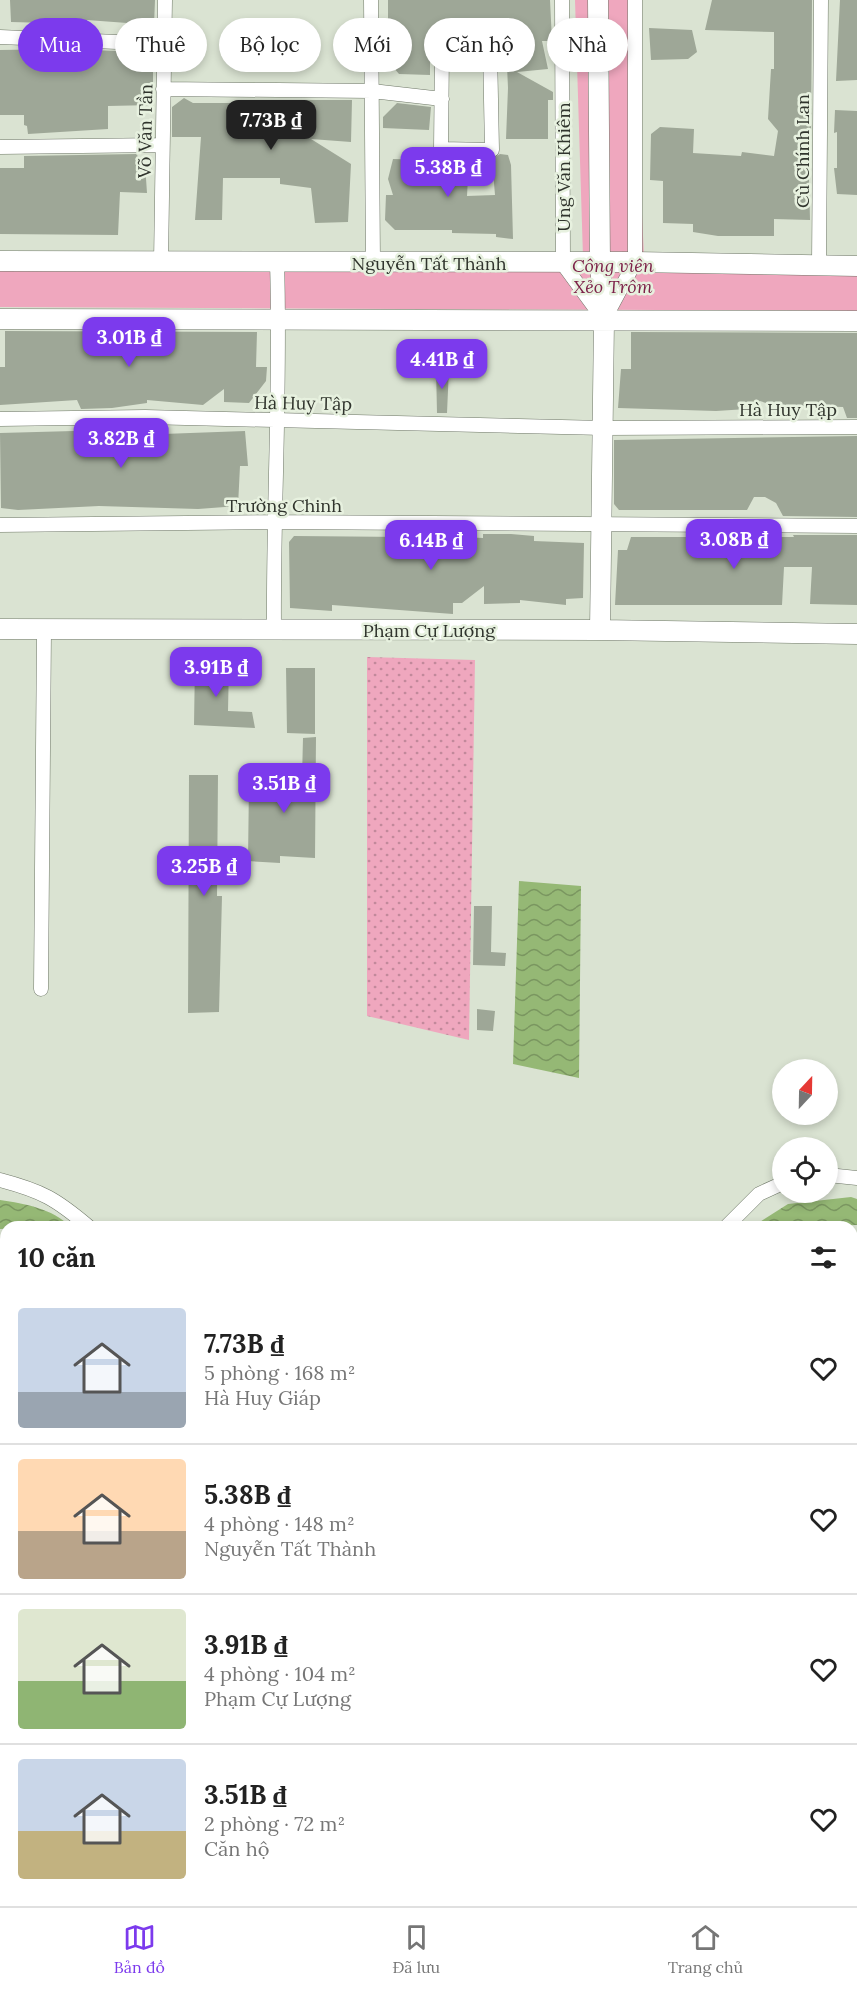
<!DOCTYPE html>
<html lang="vi">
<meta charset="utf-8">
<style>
:root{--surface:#fff;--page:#f6f6f6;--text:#222;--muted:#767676;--line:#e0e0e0;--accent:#7c3aed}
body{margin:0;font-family:Lora,serif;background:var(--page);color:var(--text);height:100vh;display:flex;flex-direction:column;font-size:22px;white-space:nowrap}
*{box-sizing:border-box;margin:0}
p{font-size:20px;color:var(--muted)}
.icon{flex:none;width:33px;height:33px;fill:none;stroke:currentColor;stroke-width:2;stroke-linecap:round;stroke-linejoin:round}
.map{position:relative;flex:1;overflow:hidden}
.panel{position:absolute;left:0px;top:1221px;width:858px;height:686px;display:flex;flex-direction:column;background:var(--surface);border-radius:18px 18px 0 0;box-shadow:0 3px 9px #0003}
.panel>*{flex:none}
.hud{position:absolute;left:18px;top:18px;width:822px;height:54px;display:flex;gap:12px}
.needle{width:39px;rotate:22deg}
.tools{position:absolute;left:772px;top:1059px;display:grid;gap:12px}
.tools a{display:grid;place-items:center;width:66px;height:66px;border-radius:50%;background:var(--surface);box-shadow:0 3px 9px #0003;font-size:30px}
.price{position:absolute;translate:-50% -51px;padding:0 14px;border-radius:12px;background:var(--accent);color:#fff;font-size:20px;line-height:39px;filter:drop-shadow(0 2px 3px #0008)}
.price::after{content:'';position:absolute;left:50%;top:36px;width:18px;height:14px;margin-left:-9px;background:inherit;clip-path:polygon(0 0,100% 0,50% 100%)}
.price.current{background:#222;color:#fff}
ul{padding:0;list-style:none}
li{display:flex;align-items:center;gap:18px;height:150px;padding:0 18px}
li+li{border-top:2px solid var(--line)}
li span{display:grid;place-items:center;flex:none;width:168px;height:120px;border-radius:6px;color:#555}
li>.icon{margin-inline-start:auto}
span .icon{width:72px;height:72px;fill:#fffc;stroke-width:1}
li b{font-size:26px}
h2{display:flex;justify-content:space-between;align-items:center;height:72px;padding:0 18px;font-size:26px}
.chip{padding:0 21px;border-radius:27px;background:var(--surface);box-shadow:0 3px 9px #0003;font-size:21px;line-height:54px}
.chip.current{background:var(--accent);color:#fff}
.tab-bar{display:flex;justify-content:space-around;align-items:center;height:84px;border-top:2px solid var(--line);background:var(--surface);font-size:16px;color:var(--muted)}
.tab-bar a{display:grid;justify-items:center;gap:3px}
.tab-bar .current{color:var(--accent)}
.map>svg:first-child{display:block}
.grass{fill:url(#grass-dots)}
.park{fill:#efa7be}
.water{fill:url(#water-waves)}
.building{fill:#9ea797}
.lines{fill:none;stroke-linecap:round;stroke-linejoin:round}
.street-casing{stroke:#6e7767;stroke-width:15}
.secondary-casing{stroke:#6e7767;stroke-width:21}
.street{stroke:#fff;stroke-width:14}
.secondary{stroke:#fff;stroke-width:20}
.labels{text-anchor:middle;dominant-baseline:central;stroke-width:5;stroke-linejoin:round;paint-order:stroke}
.street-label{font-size:18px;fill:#30342d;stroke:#e7f1df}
.park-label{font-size:18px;font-style:italic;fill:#7d2249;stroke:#e7f1df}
</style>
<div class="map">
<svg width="857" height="1906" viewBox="0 0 857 1906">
<defs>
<pattern id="grass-dots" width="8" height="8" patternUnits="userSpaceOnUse" patternTransform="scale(1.5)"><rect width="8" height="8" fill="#efa7be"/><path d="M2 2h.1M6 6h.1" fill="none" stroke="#c2899b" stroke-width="1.8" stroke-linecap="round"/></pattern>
<pattern id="water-waves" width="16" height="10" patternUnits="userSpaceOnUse" patternTransform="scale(1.5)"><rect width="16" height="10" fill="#95b875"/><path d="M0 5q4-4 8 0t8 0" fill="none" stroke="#7a9660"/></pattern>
</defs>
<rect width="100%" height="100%" fill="#dae3d2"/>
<!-- grass -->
<path class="grass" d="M367,657L475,660L469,1040L367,1016Z"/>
<!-- park -->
<path class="park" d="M575,0H632L644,257L857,258V311L0,307V254L583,257Z"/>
<!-- water -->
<path class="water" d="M519,881L581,886L579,1078L513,1064Z
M851,1197L857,1199V1225L752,1227L788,1204Z
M0,1200C26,1204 51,1208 71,1227L0,1229Z"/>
<!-- building -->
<path class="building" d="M10,0H155L154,25L87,20V24L11,22Z
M388,0H550L552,41H542L548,69L517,72L553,92V100H548V139H506L508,88L505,22L445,23V28L430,29V75L399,74L388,61Z
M712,0H812L811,140H808L810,220L774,219V236H718L693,232V224L663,223V181L650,180L651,134L660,127L694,129L693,153L741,156L742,152L774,156L778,131L768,119L771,69H774V32L705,30Z
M840,0H857V80L836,81Z
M649,28L692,30L697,52L688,59L651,60Z
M65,49L144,52L153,61V105L108,106V129L28,134L27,126L24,125V115H0V50Z
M184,98L193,103H230L232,120L269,125L268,100H352L351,142L311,139L351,164L348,222L315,223L311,188L280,184V178H223L222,220H195L201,137H172V107Z
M397,103L431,107L429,130L383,128V117Z
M835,110L857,111V195L837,194L834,168H837V132L834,133Z
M136,154L145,164L147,193L120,192L118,235L0,234V168H24V156Z
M500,154L508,155L511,165L513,239L496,237V234L452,233V230H395L385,220L386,195H393L388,179L393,159L427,160L429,157H436L469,159L467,196L495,195L492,159Z
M5,331L257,332L256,367H267L266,381L249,403L224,402V389L203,405L147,400V403L112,408L81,409L77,400L0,405V367H5Z
M631,332L857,333V418H847L843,407L772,405L760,401L747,409L716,411L618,408L621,369H631Z
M436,368H449L447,413H437Z
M147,429V432L163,434L245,431L248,466H240L238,506L198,509L99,506L18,510L1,508L0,433Z
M857,436V517L783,516L776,503L765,497H754L747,510H619L614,504V440Z
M405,534L483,538V534H511L534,536V541L584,543L583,598L566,599V605L520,600V603L484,604V586L462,603H453V614L332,605V611L290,608L289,542L294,536L405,537Z
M793,535H857V605L810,604L812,567H784L782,605H615L618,550H627L631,537H794Z
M195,662L229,663L228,711L252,712L255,728L194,725Z
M286,668H315V734L287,733Z
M316,737L315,858L280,856V863L248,861L249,782L302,778L303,738Z
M189,775H218L217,896H222L219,1012L188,1013Z
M474,906H492L491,952L506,953L505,966L473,965Z
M477,1009L495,1011L493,1031L477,1030Z"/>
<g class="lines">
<defs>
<path id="street" d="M371,0L373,263
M562,0L563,264L604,320L635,262V0
M0,37L164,44
M490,49L492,150L441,149L442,50Z
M163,89L372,91L442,99
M0,147L162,145
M161,262L165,0
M819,265L821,0
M0,419L145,417L604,428L857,427
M0,525L273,522L857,526
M274,630C273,507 281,384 277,262
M41,989L44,630
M828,1175L857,1178
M0,1180C42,1191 56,1199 89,1227
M726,1227L759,1194L783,1183
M0,1248L6,1250
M852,1249L857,1251"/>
<path id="secondary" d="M598,0L600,263L604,320L600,630
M0,261L635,262L857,266
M0,319L857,321
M0,629L600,630L857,634"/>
</defs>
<!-- street casing -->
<use href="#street" class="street-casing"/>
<!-- secondary casing -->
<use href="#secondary" class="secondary-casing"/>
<!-- street -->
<use href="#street" class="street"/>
<!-- secondary -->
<use href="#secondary" class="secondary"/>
</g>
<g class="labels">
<!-- street labels -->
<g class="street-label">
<text transform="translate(145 131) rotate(-89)">Võ Văn Tần</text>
<text transform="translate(802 151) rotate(-90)">Cù Chính Lan</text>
<text transform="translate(563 167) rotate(-90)">Ung Văn Khiêm</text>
<text x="429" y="263">Nguyễn Tất Thành</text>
<text transform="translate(303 403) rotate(1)">Hà Huy Tập</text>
<text x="788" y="409">Hà Huy Tập</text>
<text x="284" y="505">Trường Chinh</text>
<text x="429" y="630">Phạm Cự Lượng</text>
</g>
<!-- park labels -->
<g class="park-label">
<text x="613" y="265">Công viên<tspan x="613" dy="21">Xẻo Trôm</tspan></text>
</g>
</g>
</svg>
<div class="tools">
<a><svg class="needle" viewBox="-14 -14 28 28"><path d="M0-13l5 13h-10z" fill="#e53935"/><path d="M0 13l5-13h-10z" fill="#767676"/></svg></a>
<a><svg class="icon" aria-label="locate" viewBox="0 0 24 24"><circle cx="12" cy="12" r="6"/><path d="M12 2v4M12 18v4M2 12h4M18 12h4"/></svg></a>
</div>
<b class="price current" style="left:271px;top:151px">7.73B ₫</b>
<b class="price" style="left:448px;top:198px">5.38B ₫</b>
<b class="price" style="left:129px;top:368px">3.01B ₫</b>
<b class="price" style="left:442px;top:390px">4.41B ₫</b>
<b class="price" style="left:121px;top:469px">3.82B ₫</b>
<b class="price" style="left:734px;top:570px">3.08B ₫</b>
<b class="price" style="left:431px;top:571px">6.14B ₫</b>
<b class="price" style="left:216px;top:698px">3.91B ₫</b>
<b class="price" style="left:284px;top:814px">3.51B ₫</b>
<b class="price" style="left:204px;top:897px">3.25B ₫</b>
<div class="hud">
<a class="chip current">Mua</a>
<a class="chip">Thuê</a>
<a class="chip">Bộ lọc</a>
<a class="chip">Mới</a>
<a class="chip">Căn hộ</a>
<a class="chip">Nhà</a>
</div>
<section class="panel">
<h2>10 căn<svg class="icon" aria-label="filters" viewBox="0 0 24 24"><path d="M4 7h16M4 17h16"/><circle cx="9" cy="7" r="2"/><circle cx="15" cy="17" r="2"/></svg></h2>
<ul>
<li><span style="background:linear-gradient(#c9d6e8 70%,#9aa5b1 0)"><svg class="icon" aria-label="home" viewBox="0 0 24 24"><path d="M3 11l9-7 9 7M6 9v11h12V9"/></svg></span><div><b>7.73B ₫</b><p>5 phòng · 168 m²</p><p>Hà Huy Giáp</p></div><svg class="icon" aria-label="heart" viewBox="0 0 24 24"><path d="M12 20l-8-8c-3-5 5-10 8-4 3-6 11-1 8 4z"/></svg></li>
<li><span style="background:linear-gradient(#ffd9b3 60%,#b9a48a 0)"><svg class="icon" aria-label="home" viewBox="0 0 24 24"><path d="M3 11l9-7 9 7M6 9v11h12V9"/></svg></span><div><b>5.38B ₫</b><p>4 phòng · 148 m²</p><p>Nguyễn Tất Thành</p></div><svg class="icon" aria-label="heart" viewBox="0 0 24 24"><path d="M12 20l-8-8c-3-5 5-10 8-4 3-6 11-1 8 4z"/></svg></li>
<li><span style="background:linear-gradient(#dfe7d0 60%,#8fb573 0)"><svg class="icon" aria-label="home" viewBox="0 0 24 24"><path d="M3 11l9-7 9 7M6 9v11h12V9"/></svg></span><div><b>3.91B ₫</b><p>4 phòng · 104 m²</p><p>Phạm Cự Lượng</p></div><svg class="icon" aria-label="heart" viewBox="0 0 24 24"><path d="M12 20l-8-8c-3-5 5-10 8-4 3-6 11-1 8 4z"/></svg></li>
<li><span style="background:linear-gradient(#c9d6e8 60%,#c2b280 0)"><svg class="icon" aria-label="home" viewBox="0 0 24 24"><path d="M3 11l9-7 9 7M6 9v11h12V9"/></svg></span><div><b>3.51B ₫</b><p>2 phòng · 72 m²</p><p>Căn hộ</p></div><svg class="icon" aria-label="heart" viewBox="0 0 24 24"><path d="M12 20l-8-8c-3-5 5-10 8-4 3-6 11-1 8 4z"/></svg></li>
</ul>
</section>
</div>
<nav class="tab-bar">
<a class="current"><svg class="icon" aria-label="map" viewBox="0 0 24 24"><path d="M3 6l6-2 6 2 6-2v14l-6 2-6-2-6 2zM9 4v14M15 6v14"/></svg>Bản đồ</a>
<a><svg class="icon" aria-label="saved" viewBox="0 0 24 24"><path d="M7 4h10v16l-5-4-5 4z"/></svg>Đã lưu</a>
<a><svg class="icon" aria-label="home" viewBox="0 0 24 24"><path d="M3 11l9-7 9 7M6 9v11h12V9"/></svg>Trang chủ</a>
</nav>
